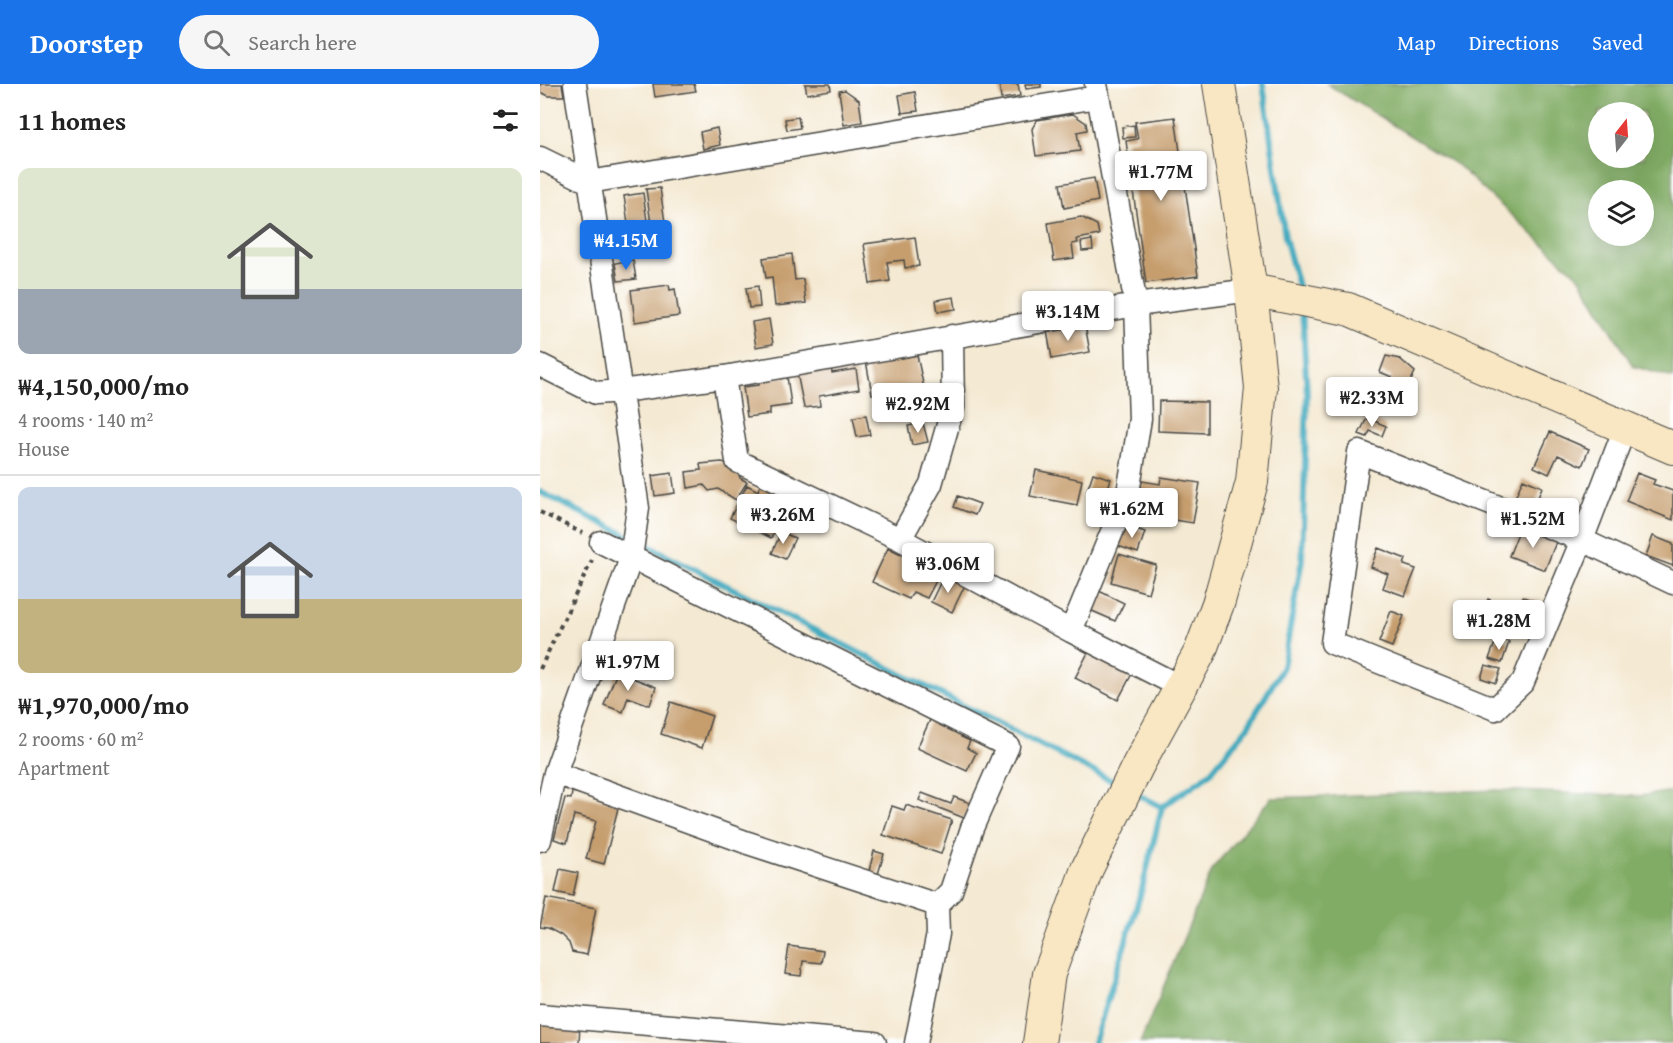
<!DOCTYPE html>
<meta charset="utf-8">
<style>
:root{--surface:#fff;--page:#f6f6f6;--text:#222;--muted:#767676;--line:#e0e0e0;--accent:#1a73e8}
body{margin:0;font-family:"Gentium Book Plus",serif;background:var(--page);color:var(--text);height:100vh;display:flex;flex-direction:column;font-size:22px;white-space:nowrap}
*{box-sizing:border-box;margin:0}
p{font-size:20px;color:var(--muted)}
.icon{flex:none;width:33px;height:33px;fill:none;stroke:currentColor;stroke-width:2;stroke-linecap:round;stroke-linejoin:round}
.map{position:relative;flex:1;overflow:hidden}
.panel{display:flex;flex-direction:column;background:var(--surface);width:540px}
.panel>*{flex:none}
.needle{width:39px;rotate:17deg}
.fabs{position:absolute;left:1048px;top:18px;display:grid;gap:12px}
.fabs a{display:grid;place-items:center;width:66px;height:66px;border-radius:50%;background:var(--surface);box-shadow:0 6px 24px #0002;font-size:30px}
.price{position:absolute;translate:-50% -51px;padding:0 14px;border-radius:6px;background:#fff;color:#222;font-size:20px;line-height:39px;filter:drop-shadow(0 2px 3px #0008)}
.price::after{content:'';position:absolute;left:50%;top:36px;width:18px;height:14px;margin-left:-9px;background:inherit;clip-path:polygon(0 0,100% 0,50% 100%)}
.price.selected{background:var(--accent);color:#fff}
ul{padding:0;list-style:none}
li{display:grid;align-content:center;gap:12px;height:318px;padding:0 18px}
li+li{border-top:2px solid var(--line)}
li span{display:grid;place-items:center;height:186px;border-radius:12px;color:#555}
li>.icon{margin-inline-start:auto}
span .icon{width:108px;height:108px;fill:#fffc;stroke-width:1}
li b{font-size:26px}
h2{display:flex;justify-content:space-between;align-items:center;height:72px;padding:0 18px;font-size:26px}
header{display:flex;align-items:center;gap:36px;box-sizing:border-box;height:84px;padding:0 30px;background:var(--accent);color:#fff}
header strong{font-size:28px}
nav{display:flex;gap:33px;margin-inline-start:auto;font-size:21px}
.search{width:420px;height:54px;background:var(--page);display:flex;align-items:center;gap:15px;box-sizing:border-box;padding:0 21px;border-radius:33px;color:var(--muted);font-size:22px}
main{display:flex;flex:1;min-height:0}
.map>svg:first-child{display:block}
.forest{fill:#81ac65;stroke:#566c48;stroke-width:1.5;fill-rule:evenodd}
.lines{fill:none;stroke-linecap:round;stroke-linejoin:round}
.stream{stroke:#3ea9be;stroke-width:6}
.building{fill:#c69e6e}
.street-casing{stroke:#494844;stroke-width:25}
.secondary-casing{stroke:#494844;stroke-width:34}
.path{stroke:#494844;stroke-width:4;stroke-dasharray:4.5 4.5;stroke-linecap:butt}
.street{stroke:#fff;stroke-width:22}
.secondary{stroke:#f9e7c3;stroke-width:32}
</style>
<header>
<strong>Doorstep</strong>
<div class="search"><svg class="icon" aria-label="search" viewBox="0 0 24 24"><circle cx="10" cy="10" r="6"/><path d="M15 15l6 6"/></svg>Search here</div>
<nav><a>Map</a><a>Directions</a><a>Saved</a></nav>
</header>
<main>
<section class="panel">
<h2>11 homes<svg class="icon" aria-label="filters" viewBox="0 0 24 24"><path d="M4 7h16M4 17h16"/><circle cx="9" cy="7" r="2"/><circle cx="15" cy="17" r="2"/></svg></h2>
<ul>
<li><span style="background:linear-gradient(#dfe7d0 65%,#9aa5b1 0)"><svg class="icon" aria-label="home" viewBox="0 0 24 24"><path d="M3 11l9-7 9 7M6 9v11h12V9"/></svg></span><div><b>₩4,150,000/mo</b><p>4 rooms · 140 m²</p><p>House</p></div></li>
<li><span style="background:linear-gradient(#c9d6e8 60%,#c2b280 0)"><svg class="icon" aria-label="home" viewBox="0 0 24 24"><path d="M3 11l9-7 9 7M6 9v11h12V9"/></svg></span><div><b>₩1,970,000/mo</b><p>2 rooms · 60 m²</p><p>Apartment</p></div></li>
</ul>
</section>
<div class="map">
<svg width="1133" height="959" viewBox="0 0 1133 959">
<rect width="100%" height="100%" fill="#fff"/>
<filter id="ink" filterUnits="userSpaceOnUse"><feTurbulence type="fractalNoise" baseFrequency=".0167" numOctaves="2"/><feDisplacementMap in="SourceGraphic" scale="12" xChannelSelector="R" yChannelSelector="G"/><feConvolveMatrix kernelMatrix="1 2 1 2 8 2 1 2 1" color-interpolation-filters="sRGB"/></filter>
<filter id="wash" filterUnits="userSpaceOnUse"><feTurbulence type="fractalNoise" baseFrequency=".008" numOctaves="4" result="noise"/><feDisplacementMap in="SourceGraphic" scale="24" xChannelSelector="R" yChannelSelector="G"/><feGaussianBlur stdDeviation="1.35" result="paint"/><feColorMatrix in="noise" values="0 0 0 0 0 0 0 0 0 0 0 0 0 0 0 0 0 1.4 0 .05"/><feComposite in="paint" operator="in"/></filter>
<g filter="url(#wash)">
<rect width="100%" height="100%" fill="#f4e9d2"/>
<!-- forest -->
<path class="forest" d="M787,0H1133V294L1093,282L1040,194L917,81ZM1059,28H1104V74H1059ZM1059,106H1104V152H1059Z
M958,706L1099,712L1133,707V959H600L673,784L731,714Z"/>
<g class="lines">
<!-- stream -->
<path class="stream" d="M723,0L745,153L759,206
M0,408L88,452
M97,456L578,700
M595,709L622,723
M554,959L602,805L622,723L669,690L707,644L743,583L762,476L767,309L762,225"/>
</g>
<g id="blocks">
<!-- building -->
<path class="building" d="M0,0H22L24,12H9L0,8Z
M113,0H154L156,7L115,13Z
M265,0H290L291,6L267,10Z
M459,0H478L480,12L461,15Z
M485,0H501V3L486,5Z
M305,6L319,16L322,38L304,41L299,7Z
M375,8L378,27L362,29L359,11Z
M533,30L546,39L547,46L537,48L540,67L496,72L492,45L497,36Z
M258,33L260,44L247,46L245,35Z
M635,33L658,192L606,199L586,57L598,55L595,38Z
M594,41L595,53L583,54L582,43Z
M177,44L180,61L163,65L160,48Z
M554,94L558,117L524,124L520,100Z
M120,104L127,152L113,154L106,105Z
M103,109L107,137L88,140L84,112Z
M541,133L557,141L559,151L537,155L538,159L532,160L534,174L514,177L508,139Z
M375,153L379,182L365,184L364,176L347,178L350,197L330,200L324,160Z
M552,156L553,166L542,167L541,158Z
M252,170L255,196L263,195L266,219L235,222L232,193L226,194L223,174Z
M93,176L96,195L78,197L75,179Z
M129,201L130,206L135,205L139,232L95,238L91,206Z
M218,202L220,223L209,224L206,204Z
M414,213L416,225L398,228L396,216Z
M229,235L233,260L216,263L212,238Z
M545,241L550,268L512,275L507,247Z
M360,266L362,274L377,271L385,309L354,316L352,306L332,310L326,277Z
M846,272L860,275L875,288L856,328L841,321L852,293L840,288Z
M291,283L292,289L316,285L319,305L279,312L280,322L264,324L257,289Z
M247,292L251,321L230,324V330L207,333L203,303L219,301V296Z
M619,317L667,318V349L618,347Z
M326,331L330,351L317,353L313,333Z
M827,334L846,342L842,352L830,347L827,353L819,350Z
M383,339L388,358L372,361L368,342Z
M1010,348L1049,365L1042,382L1018,371L1009,390L994,383Z
M182,378L196,383L200,394L207,398L196,416L178,405L169,407L164,401L148,404L146,388L161,386L160,380Z
M496,386L542,396L537,421L490,412Z
M132,389L135,409L115,412L112,392Z
M553,389L571,395L565,413L547,407Z
M1097,389L1115,396L1113,400L1133,407V436L1086,417Z
M621,393L660,399L653,439L608,432L611,414L599,412L602,397L620,400Z
M983,395L1002,403L995,422L975,414Z
M207,401L218,407L220,401L268,425L257,445L240,437L231,454L190,434Z
M418,412L440,420L435,431L414,423Z
M585,441L605,448L598,469L578,462Z
M980,444L1016,458L1005,486L969,472Z
M241,448L255,454L245,475L232,469Z
M1113,452L1133,460V482L1106,472Z
M348,464L400,489L387,514L373,508L369,515L332,498Z
M838,464L866,475L864,481L876,485L865,512L843,504L848,490L831,483Z
M579,470L616,481L608,509L571,498Z
M404,491L425,501L412,528L391,518Z
M559,507L584,519L575,537L550,526Z
M983,513L1001,519L996,533L978,526Z
M948,515L979,529L971,549L939,535Z
M851,527L864,532L852,563L839,558Z
M957,554L969,558L962,579L949,575Z
M552,561L595,584L578,616L535,594Z
M945,581L961,585L956,599L941,594Z
M77,588L116,603L110,621L88,613L83,628L64,621Z
M131,618L172,632L162,664L121,650Z
M391,634L423,649L421,653L430,657L427,664L436,669L427,687L377,664Z
M32,708L79,720L64,780L46,775L56,737L34,731L27,759L14,755L25,714L31,715Z
M382,709L411,720L414,713L430,719L424,734L379,716Z
M366,721L412,736L401,770L343,751L352,722L364,726Z
M334,767L344,770L338,790L329,787Z
M20,785L38,789L33,812L15,808Z
M6,814L56,824L47,871L32,868L29,859L21,851L8,844L0,843Z
M249,862L283,867L281,879L263,877L261,892L245,890Z
M0,940L40,941L39,959H0Z"/>
</g>
</g>
<g filter="url(#ink)">
<use href="#blocks" fill-opacity="0" stroke="#494844" stroke-width="1.5"/>
<g class="lines">
<defs>
<path id="street" d="M556,0L596,221L711,206
M0,74L49,98L557,13
M0,281L56,309L81,307L184,293L596,221L600,335L588,409L531,547L360,455L197,377L184,293
M1085,344L1042,456L983,598L955,625L792,559L819,368L1042,456L1133,499
M360,455L391,400L413,323L412,252
M61,458L468,662L432,744L411,807L397,821L398,850L376,959
M531,547L641,603
M15,689L208,759L397,821
M0,756L15,689L91,474L98,424L35,0
M0,931L335,959"/>
<path id="secondary" d="M711,206L808,225L1133,364
M499,959L509,890L547,785L598,681L660,568L679,517L712,398L721,304L711,206L679,0"/>
</defs>
<!-- street casing -->
<use href="#street" class="street-casing"/>
<!-- secondary casing -->
<use href="#secondary" class="secondary-casing"/>
<!-- path -->
<path class="path" d="M0,428L42,449
M0,585L52,476"/>
<!-- street -->
<use href="#street" class="street"/>
<!-- secondary -->
<use href="#secondary" class="secondary"/>
</g>
</g>
</svg>
<div class="fabs">
<a><svg class="needle" viewBox="-14 -14 28 28"><path d="M0-13l5 13h-10z" fill="#e53935"/><path d="M0 13l5-13h-10z" fill="#767676"/></svg></a>
<a><svg class="icon" aria-label="layers" viewBox="0 0 24 24"><path d="M12 4l9 5-9 5-9-5zM3 14l9 5 9-5"/></svg></a>
</div>
<b class="price" style="left:621px;top:118px">₩1.77M</b>
<b class="price selected" style="left:86px;top:187px">₩4.15M</b>
<b class="price" style="left:528px;top:258px">₩3.14M</b>
<b class="price" style="left:832px;top:344px">₩2.33M</b>
<b class="price" style="left:378px;top:350px">₩2.92M</b>
<b class="price" style="left:592px;top:455px">₩1.62M</b>
<b class="price" style="left:243px;top:461px">₩3.26M</b>
<b class="price" style="left:993px;top:465px">₩1.52M</b>
<b class="price" style="left:408px;top:510px">₩3.06M</b>
<b class="price" style="left:959px;top:567px">₩1.28M</b>
<b class="price" style="left:88px;top:608px">₩1.97M</b>
</div>
</main>
